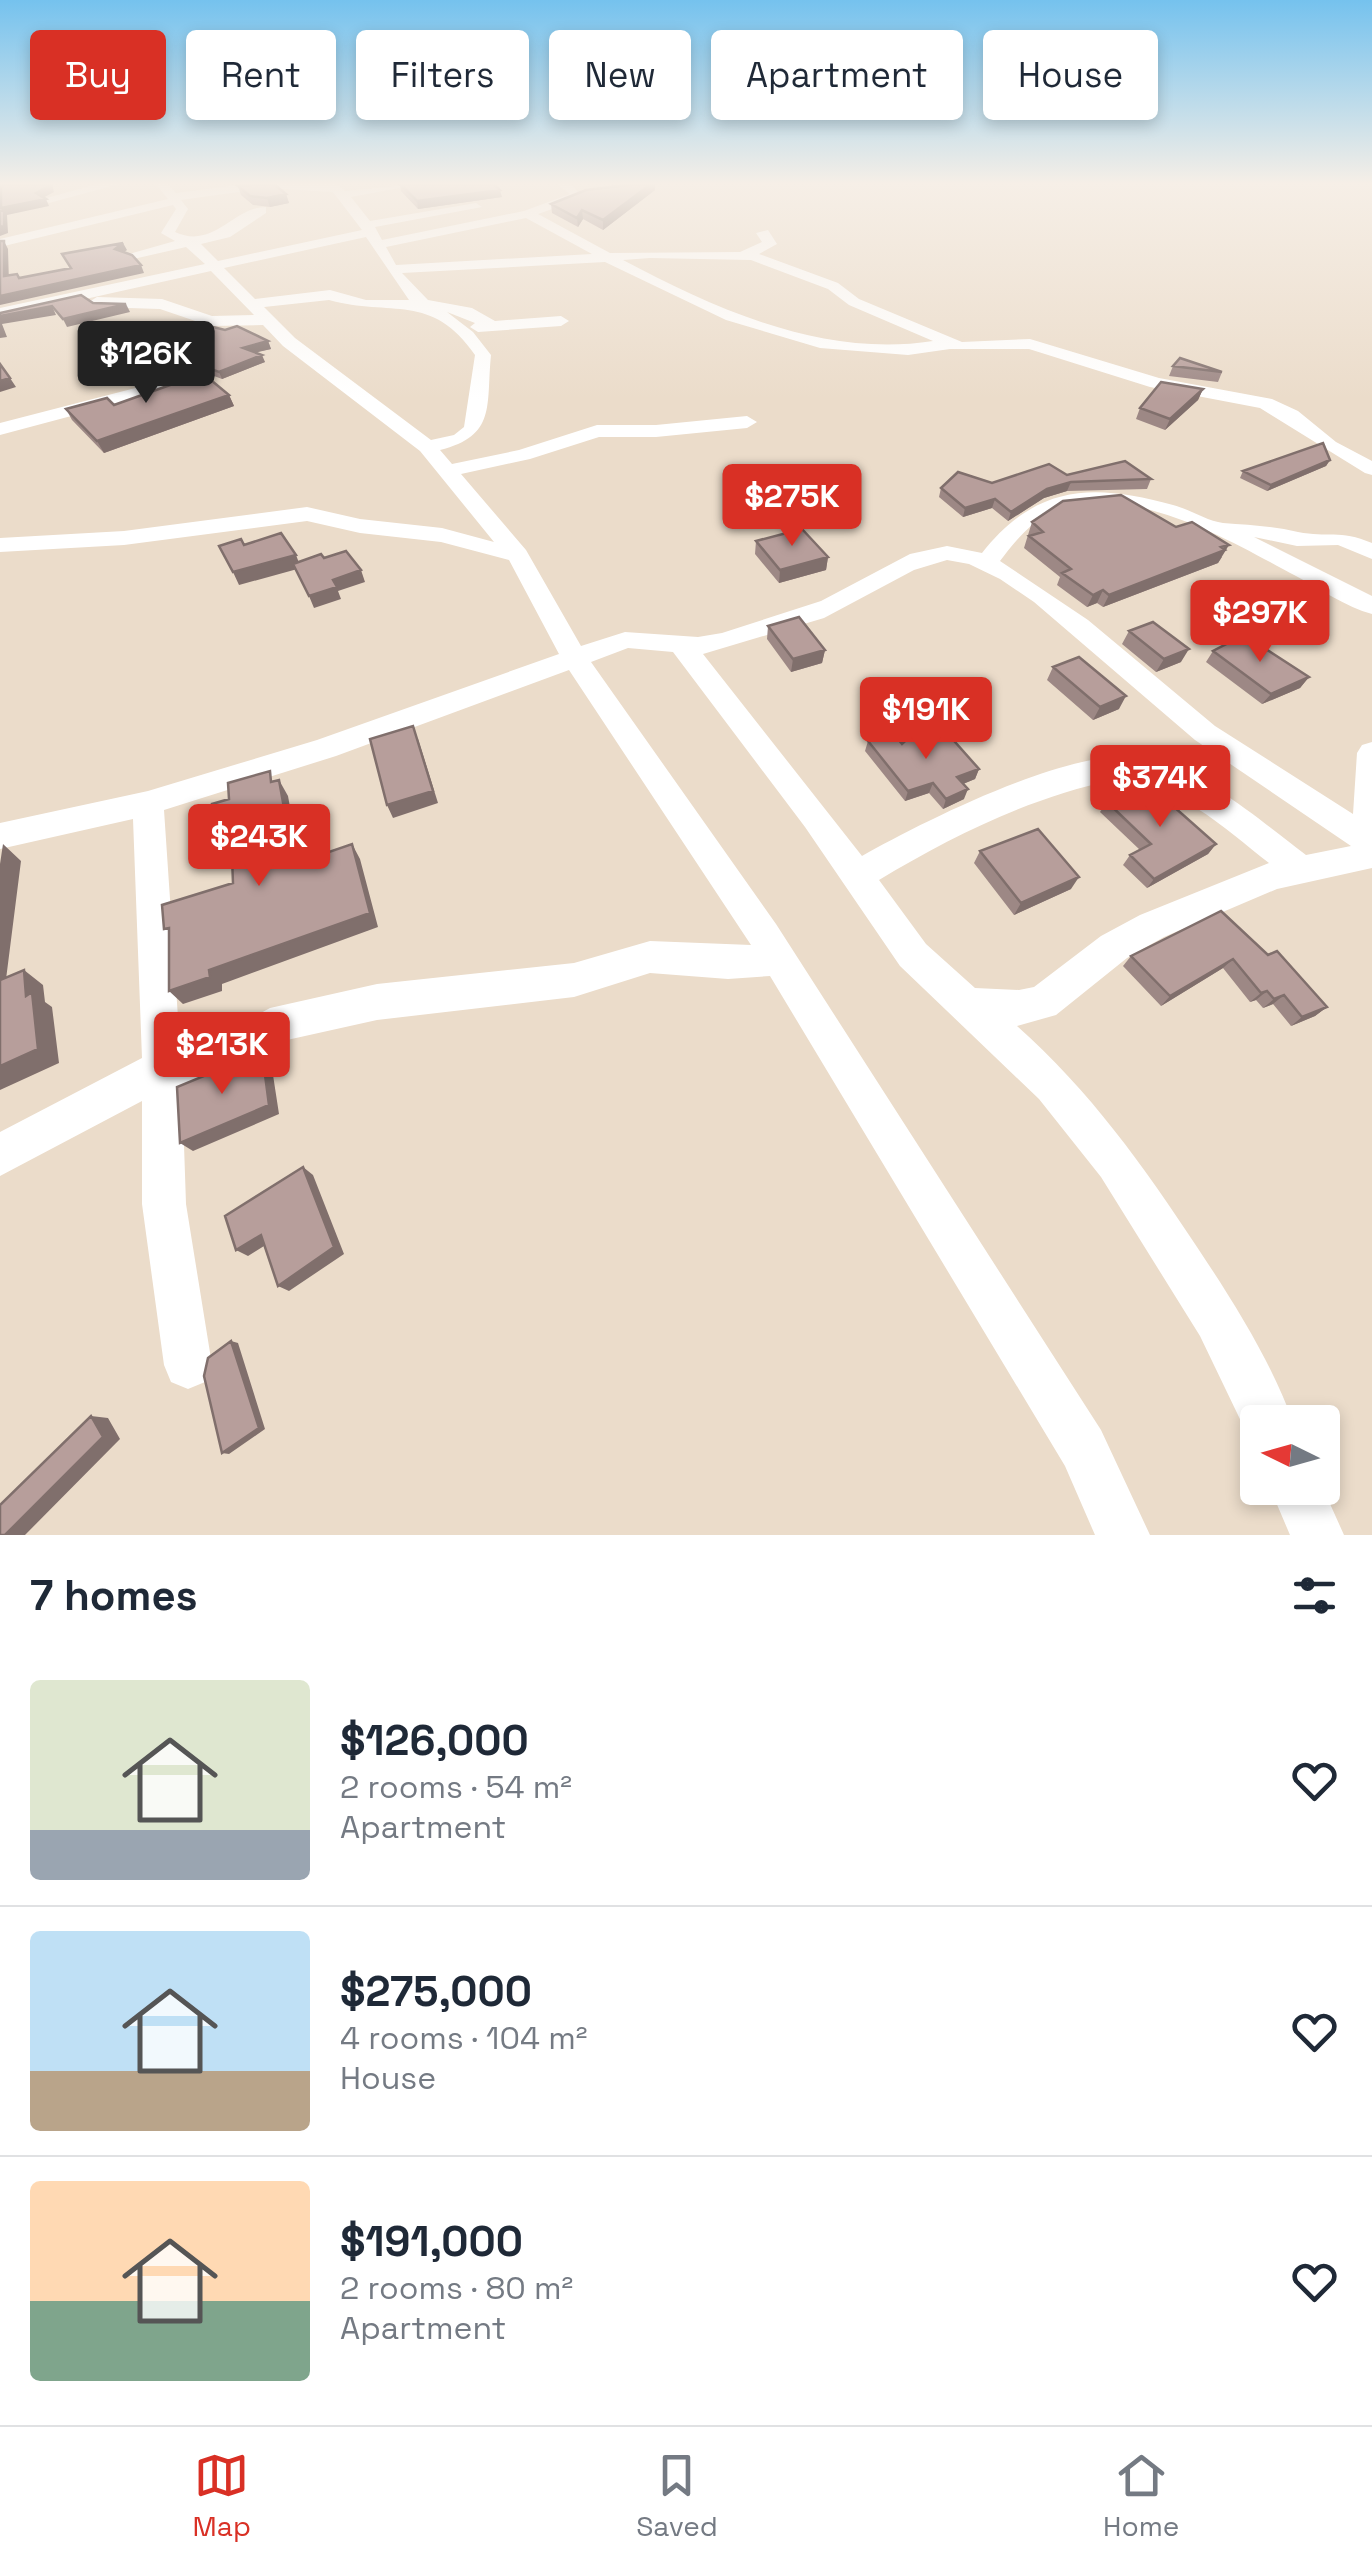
<!DOCTYPE html>
<meta charset="utf-8">
<style>
:root{--surface:#fff;--page:#f6f6f7;--text:#1f2937;--muted:#747a83;--line:#e0e1e3;--accent:#d93025}
body{margin:0;font-family:"Space Grotesk",sans-serif;background:var(--page);color:var(--text);height:100vh;display:flex;flex-direction:column;font-size:38px;white-space:nowrap}
*{box-sizing:border-box;margin:0}
p{font-size:32px;color:var(--muted)}
.icon{flex:none;width:55px;height:55px;fill:none;stroke:currentColor;stroke-width:2;stroke-linecap:round;stroke-linejoin:round}
.map{position:relative;height:1535px;overflow:hidden}
.sheet{display:flex;flex-direction:column;background:var(--surface);flex:1}
.sheet>*{flex:none}
.guide{position:absolute;left:30px;top:30px;width:1312px;height:90px;display:flex;gap:20px}
.needle{width:65px;rotate:275deg}
.tools{position:absolute;left:1240px;top:1405px;display:grid;gap:20px}
.tools a{display:grid;place-items:center;width:100px;height:100px;border-radius:10px;background:var(--surface);box-shadow:0 5px 15px #0003;font-size:50px}
.price{position:absolute;translate:-50% -85px;padding:0 22px;border-radius:10px;background:var(--accent);color:#fff;font-size:32px;line-height:65px;filter:drop-shadow(0 2px 5px #0008)}
.price::after{content:'';position:absolute;left:50%;top:60px;width:30px;height:22px;margin-left:-15px;background:inherit;clip-path:polygon(0 0,100% 0,50% 100%)}
.price.selected{background:#222;color:#fff}
ul{padding:0;list-style:none}
li{display:flex;align-items:center;gap:30px;height:250px;padding:0 30px}
li+li{border-top:2px solid var(--line)}
li span{display:grid;place-items:center;flex:none;width:280px;height:200px;border-radius:10px;color:#555}
li>.icon{margin-inline-start:auto}
span .icon{width:120px;height:120px;fill:#fffc;stroke-width:1}
li b{font-size:42px}
h2{display:flex;justify-content:space-between;align-items:center;height:120px;padding:0 30px;font-size:42px}
.pill{padding:0 35px;border-radius:10px;background:var(--surface);box-shadow:0 5px 15px #0003;font-size:35px;line-height:90px}
.pill.selected{background:var(--accent);color:#fff}
.tabs{display:flex;justify-content:space-around;align-items:center;height:140px;border-top:2px solid var(--line);background:var(--surface);font-size:28px;color:var(--muted)}
.tabs a{display:grid;justify-items:center;gap:5px}
.tabs .selected{color:var(--accent)}
.map>svg:first-child{display:block}
.lines{fill:none;stroke-linecap:round;stroke-linejoin:round}
.minor{fill:#fff;fill-rule:evenodd}
.wall{fill:#9d8885}
.shaded-wall{fill:#806f6c}
.building{fill:#b79e9b;stroke:#806f6c;stroke-width:2.5}
</style>
<div class="map">
<svg width="1372" height="1535" viewBox="0 0 1372 1535">
<rect width="100%" height="100%" fill="#ebdcca"/>
<g class="lines">
<!-- minor -->
<path class="minor" d="M97,184H119L49,203L43,199Z
M156,184H168L176,193L246,184H337L345,191L420,184L351,197L370,221L476,203L482,207L375,227L382,240L524,211L570,194L557,184H571L583,198L538,214L610,253L740,252L762,242L756,233L768,230L777,244L759,254L838,283L859,299L962,342L1030,339L1159,378L1272,399L1298,411L1336,442L1372,461V475L1365,473L1260,408L1150,387L1029,349H950L908,355L820,348L726,320L605,262L402,273L428,300L472,308L495,321L561,316L569,321L561,326L478,332L470,327L475,323L447,312L473,332L491,355C486,405 497,436 440,450L452,464L519,450L597,425H656L747,416L757,422L747,428L656,437H599L530,459L461,474L526,550L581,646L625,632L698,637L722,633L821,601L910,554L947,546L982,553C1037,484 1093,483 1173,505C1189,509 1207,521 1223,523C1249,525 1273,526 1298,532C1328,538 1339,529 1372,543V559L1338,545L1297,546L1254,537L1372,596V614C1346,607 1320,589 1296,576C1230,541 1135,483 1057,510C1033,519 1015,541 1000,561L1088,620L1215,726L1353,814L1357,753L1362,745L1372,742V868L1277,889L1164,937L1127,958L1056,1015L1017,1026C1090,1091 1143,1165 1197,1247C1233,1301 1271,1361 1293,1422H1258V1443L1250,1440L1200,1336L1101,1177L1039,1099L900,966L805,827L673,652L628,648L591,662L776,924L1101,1430L1150,1535H1095L1065,1466L770,976L728,979L650,973L574,997L377,1020L278,1042L224,1077L182,1086L186,1204L212,1365L205,1382L188,1389L171,1382L164,1365L142,1204V1101L0,1176V1132L142,1058L133,819L0,849V823L148,791L317,740L559,654L509,560L441,542L360,533L307,521L124,545L0,552V538L124,531L307,507L360,519L442,528L494,542L420,451L283,346L263,325L210,326L160,309L97,307L89,302L97,297L162,299L212,316L254,315L211,271L0,318V308L205,264L186,247L129,260L122,256L175,241L161,233L176,209L173,205L0,247V239L168,199ZM267,188L333,192L362,230L218,261L201,244L230,237L266,213V207C233,207 214,250 175,232L188,209L181,200ZM526,218L592,254L396,265L386,247ZM366,237L409,300H366L330,290L255,299L224,268ZM650,258L751,260L828,289L849,305L933,341C824,358 717,310 623,260ZM329,300C391,317 432,292 475,355L464,427L454,435L431,440L295,338L264,307ZM947,560L969,564L1000,579L1034,602L1195,740L1351,846L1306,855C1257,818 1205,771 1142,758C1074,745 922,822 862,856L703,654L824,618L914,570ZM569,670L751,945L650,941L574,963L377,984L270,1008L204,1044L180,1047L164,810L336,756ZM1114,780C1175,781 1223,827 1269,863L1140,915L1101,936L1034,987L1019,990L975,988L926,944L879,880C952,836 1031,797 1114,780Z
M174,378L183,383L180,387L0,435V423Z
M1322,1486L1344,1535H1290L1270,1488Z"/>
</g>
<!-- wall -->
<path class="wall" d="M400,184L502,197L418,209L401,191Z
M238,186L286,194L289,203L270,207L253,205L241,195Z
M655,190L603,230L583,219L578,227L552,213L551,204Z
M268,341L271,349L256,352L265,362L222,379L201,371L229,395L234,406L104,453L72,420L66,409L114,405L168,386L166,382L199,371L165,358L161,351Z
M1173,366L1222,372L1218,382L1169,376Z
M1203,389L1198,400L1165,430L1136,419L1140,408Z
M1330,460L1326,466L1267,491L1240,478L1243,471Z
M1067,475L1151,479L1147,489L1067,491L1044,498L1008,521L992,508L963,517L939,497L941,488Z
M1032,522L1222,557L1218,563L1103,607L1097,603L1087,607L1057,585L1060,577L1024,548Z
M756,541L828,557L826,570L779,583L755,554Z
M768,626L825,650L822,663L791,672L767,639Z
M1129,631L1181,662L1156,672L1122,644Z
M1213,651L1309,677L1300,688L1262,704L1206,662Z
M1053,667L1119,709L1093,720L1047,680Z
M926,740L979,769L975,779L963,784L964,799L943,809L929,793L905,801L865,751L868,741L902,744Z
M1107,802L1216,844L1208,854L1147,888L1123,865L1130,855L1140,850L1100,812Z
M980,851L1071,889L1014,915L974,863Z
M1268,955L1327,1007L1315,1016L1291,1026L1273,1004L1263,1008L1256,1000L1250,1002L1223,968L1161,1006L1123,966L1131,956Z"/>
<!-- shaded-wall -->
<path class="shaded-wall" d="M50,184H52L54,192L39,200L36,193Z
M651,184H655V190L603,230V220Z
M500,190L502,197L418,209L417,201Z
M286,194L289,203L270,207L267,198Z
M46,199L49,206L7,215L8,233L0,236V227L4,214L1,208Z
M582,210L583,219L578,227L577,218Z
M4,241L8,249L9,284L4,276Z
M123,243L127,250L118,257L115,249Z
M141,265L144,273L0,305V296Z
M126,304L130,312L67,327L63,319Z
M52,306L56,315L2,324L7,337L0,338V316Z
M268,341L271,349L246,355L243,348Z
M262,355L265,362L222,379L219,372Z
M10,378L16,387L0,392V381Z
M1203,389L1198,400L1165,430L1170,419Z
M229,395L234,406L104,453L97,441Z
M1330,460L1326,466L1267,491L1271,485Z
M1071,482L1067,491L1044,498L1008,521L1011,512L1047,489Z
M995,499L992,508L963,517L965,508Z
M1229,545L1218,563L1103,607L1109,595Z
M296,555L301,568L239,585L233,572Z
M828,557L826,570L779,583L780,570Z
M361,570L365,582L338,591L341,599L314,608L309,596L333,580Z
M1103,590L1097,603L1087,607L1093,595Z
M1189,649L1181,662L1156,672L1164,659Z
M825,650L822,663L791,672L793,659Z
M1309,677L1300,688L1262,704L1271,694Z
M1126,696L1119,709L1093,720L1100,707Z
M418,739L438,803L393,818L387,805Z
M979,769L975,779L953,788L957,777Z
M279,780L288,796L303,879L294,864Z
M933,783L929,793L905,801L908,791Z
M968,789L964,799L943,809L946,799Z
M231,832L241,847L225,852L214,837Z
M3,844L21,861L3,1003L0,1000V864Z
M352,844L360,859L378,927L222,984V991L183,1004L169,991L209,970Z
M1216,844L1208,854L1147,888L1154,879Z
M1079,877L1071,889L1014,915L1021,903Z
M1233,959L1223,968L1161,1006L1170,996Z
M24,970L43,985L45,1002L52,1007L59,1063L0,1090V1066L26,996Z
M1267,991L1256,1000L1250,1002L1261,993Z
M1284,995L1273,1004L1263,1008L1274,999Z
M1327,1007L1315,1016L1291,1026L1302,1017Z
M262,1052L271,1062L279,1114L193,1151L180,1143Z
M303,1167L313,1175L344,1254L289,1291L278,1286Z
M261,1235L272,1241L248,1256L236,1250Z
M231,1341L238,1343L265,1429L229,1454L222,1453Z
M91,1416L108,1418L120,1439L25,1535H5Z"/>
<!-- building -->
<path class="building" d="M1,184H50L51,185L36,193L46,199L1,208Z
M262,184H274L286,194L267,198L250,196L238,186Z
M400,184H494L500,190L417,201Z
M635,184H651L603,220L582,210L577,218L551,204L586,190Z
M4,210V226L0,227V211Z
M0,241H4V276L17,274L19,278L71,268L62,254L123,243L115,249L132,255L141,265L0,296Z
M81,295L93,303L126,304L63,319L52,306L0,316V313Z
M209,326L225,330L237,326L268,341L243,348L262,355L219,372L161,351Z
M1180,358L1222,372L1173,366Z
M0,364L10,378L0,381Z
M200,371L229,395L97,441L66,409L107,398L114,405L170,385L166,382Z
M1161,382L1203,389L1170,419L1140,408Z
M1323,443L1330,460L1271,485L1243,471Z
M1125,461L1151,479L1071,482L1047,489L1011,512L995,499L965,508L941,488L958,472L992,483L1049,464L1067,475Z
M1121,495L1176,527L1192,522L1229,545L1221,547L1225,550L1109,595L1103,590L1093,595L1062,573L1071,569L1029,536L1043,532L1032,522L1063,501Z
M802,529L828,557L780,570L756,541Z
M281,533L296,555L233,572L219,546L241,539L244,545Z
M346,551L361,570L333,580L337,587L309,596L293,564L321,554L324,558Z
M799,617L825,650L793,659L768,626Z
M1153,622L1189,649L1164,659L1129,631Z
M1244,635L1309,677L1271,694L1213,651Z
M1079,657L1126,696L1100,707L1053,667Z
M413,726L433,791L387,805L370,739Z
M915,732L926,740L947,733L979,769L957,777L968,789L946,799L933,783L908,791L868,741L893,733L902,744Z
M270,771L271,782L279,780L294,864L352,844L370,913L209,970L210,977L169,991V928L164,929L162,905L233,883L231,832L214,837L212,804L229,799L228,783Z
M1147,783L1216,844L1154,879L1130,855L1151,844L1107,802Z
M1038,829L1079,877L1021,903L980,851Z
M1221,911L1268,955L1277,951L1327,1007L1302,1017L1284,995L1274,999L1267,991L1261,993L1233,959L1170,996L1131,956Z
M24,970L26,996L32,992L38,1049L0,1066V980Z
M262,1052L269,1105L180,1143L177,1087Z
M303,1167L334,1247L278,1286L261,1235L236,1250L225,1216Z
M231,1341L259,1428L222,1453L204,1376L208,1358Z
M91,1416L103,1437L5,1535H0V1505Z"/>
<!-- sky -->
<linearGradient id="sky" x2="0" y2="1"><stop stop-color="#75c2ee"/><stop offset="0.46" stop-color="#f6efe7"/><stop offset="1" stop-color="#f6efe7" stop-opacity="0"/></linearGradient>
<rect width="1372" height="399" fill="url(#sky)"/>
</svg>
<div class="tools">
<a><svg class="needle" viewBox="-14 -14 28 28"><path d="M0-13l5 13h-10z" fill="#e53935"/><path d="M0 13l5-13h-10z" fill="#747a83"/></svg></a>
</div>
<b class="price selected" style="left:146px;top:406px">$126K</b>
<b class="price" style="left:792px;top:549px">$275K</b>
<b class="price" style="left:1260px;top:665px">$297K</b>
<b class="price" style="left:926px;top:762px">$191K</b>
<b class="price" style="left:1160px;top:830px">$374K</b>
<b class="price" style="left:259px;top:889px">$243K</b>
<b class="price" style="left:222px;top:1097px">$213K</b>
<div class="guide">
<a class="pill selected">Buy</a>
<a class="pill">Rent</a>
<a class="pill">Filters</a>
<a class="pill">New</a>
<a class="pill">Apartment</a>
<a class="pill">House</a>
</div>
</div>
<section class="sheet">
<h2>7 homes<svg class="icon" aria-label="filters" viewBox="0 0 24 24"><path d="M4 7h16M4 17h16"/><circle cx="9" cy="7" r="2"/><circle cx="15" cy="17" r="2"/></svg></h2>
<ul>
<li><span style="background:linear-gradient(#dfe7d0 75%,#9aa5b1 0)"><svg class="icon" aria-label="home" viewBox="0 0 24 24"><path d="M3 11l9-7 9 7M6 9v11h12V9"/></svg></span><div><b>$126,000</b><p>2 rooms · 54 m²</p><p>Apartment</p></div><svg class="icon" aria-label="heart" viewBox="0 0 24 24"><path d="M12 20l-8-8c-3-5 5-10 8-4 3-6 11-1 8 4z"/></svg></li>
<li><span style="background:linear-gradient(#bfe0f5 70%,#b9a48a 0)"><svg class="icon" aria-label="home" viewBox="0 0 24 24"><path d="M3 11l9-7 9 7M6 9v11h12V9"/></svg></span><div><b>$275,000</b><p>4 rooms · 104 m²</p><p>House</p></div><svg class="icon" aria-label="heart" viewBox="0 0 24 24"><path d="M12 20l-8-8c-3-5 5-10 8-4 3-6 11-1 8 4z"/></svg></li>
<li><span style="background:linear-gradient(#ffd9b3 60%,#7fa58c 0)"><svg class="icon" aria-label="home" viewBox="0 0 24 24"><path d="M3 11l9-7 9 7M6 9v11h12V9"/></svg></span><div><b>$191,000</b><p>2 rooms · 80 m²</p><p>Apartment</p></div><svg class="icon" aria-label="heart" viewBox="0 0 24 24"><path d="M12 20l-8-8c-3-5 5-10 8-4 3-6 11-1 8 4z"/></svg></li>
</ul>
</section>
<nav class="tabs">
<a class="selected"><svg class="icon" aria-label="map" viewBox="0 0 24 24"><path d="M3 6l6-2 6 2 6-2v14l-6 2-6-2-6 2zM9 4v14M15 6v14"/></svg>Map</a>
<a><svg class="icon" aria-label="saved" viewBox="0 0 24 24"><path d="M7 4h10v16l-5-4-5 4z"/></svg>Saved</a>
<a><svg class="icon" aria-label="home" viewBox="0 0 24 24"><path d="M3 11l9-7 9 7M6 9v11h12V9"/></svg>Home</a>
</nav>
